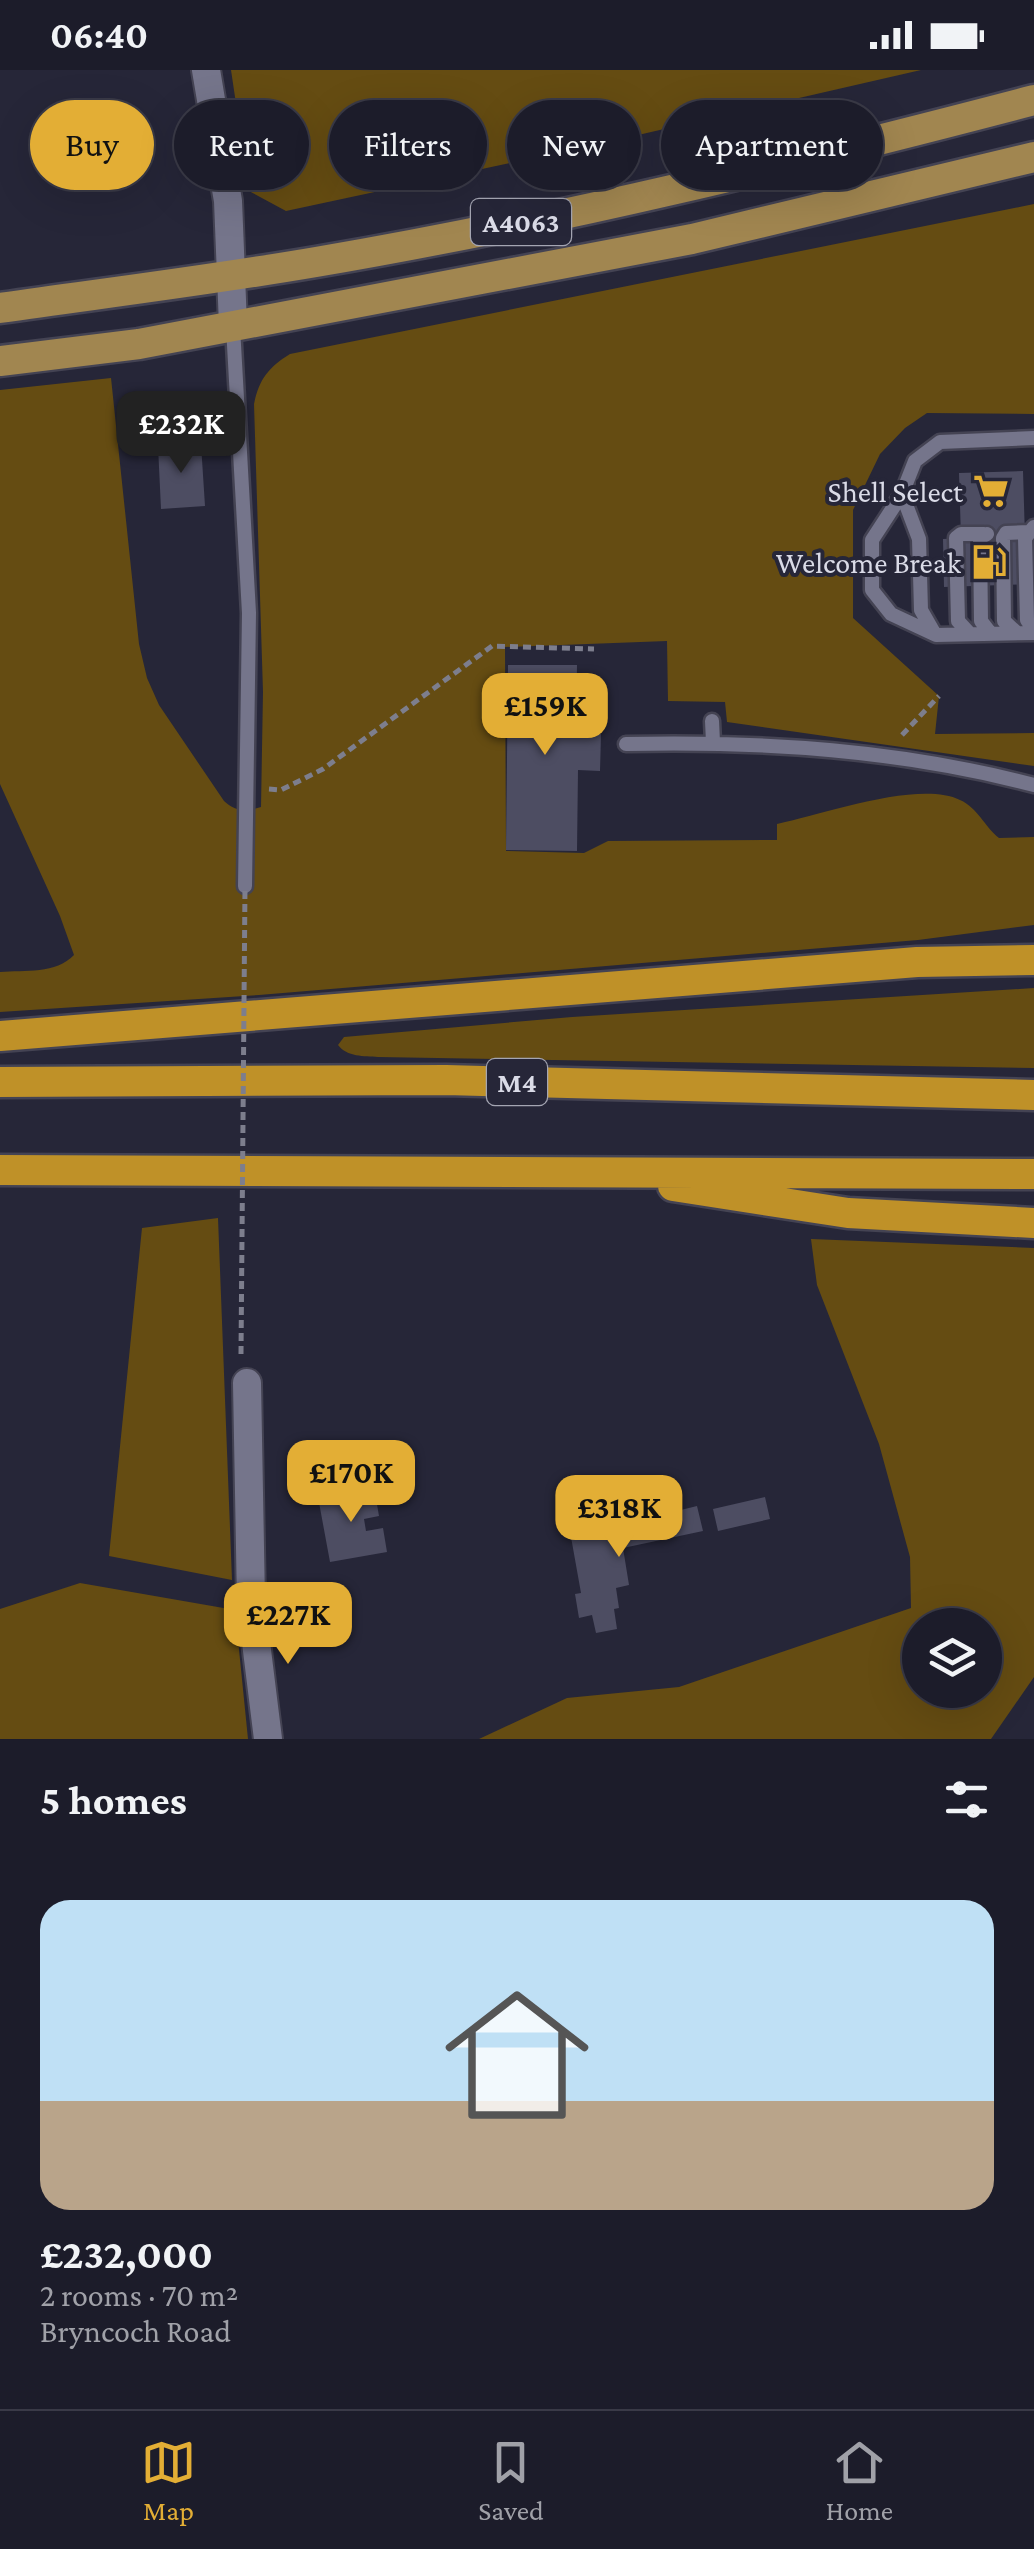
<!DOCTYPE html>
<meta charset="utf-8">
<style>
:root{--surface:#1c1c2a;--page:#292936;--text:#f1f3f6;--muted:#a0a1a8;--line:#3a3a47;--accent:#e3ae35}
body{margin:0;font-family:"Crimson Pro",serif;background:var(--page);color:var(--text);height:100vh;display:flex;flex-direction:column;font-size:38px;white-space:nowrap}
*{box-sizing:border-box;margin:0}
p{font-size:32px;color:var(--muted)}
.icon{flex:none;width:55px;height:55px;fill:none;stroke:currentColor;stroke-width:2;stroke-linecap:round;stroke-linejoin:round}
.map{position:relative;height:1669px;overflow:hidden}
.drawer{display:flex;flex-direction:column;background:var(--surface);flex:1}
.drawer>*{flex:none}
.top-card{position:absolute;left:30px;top:30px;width:975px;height:90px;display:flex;gap:20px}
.tools{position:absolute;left:902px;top:1538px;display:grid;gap:20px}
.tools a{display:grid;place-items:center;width:100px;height:100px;border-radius:50%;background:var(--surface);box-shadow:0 10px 40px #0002,0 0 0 2px var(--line);font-size:50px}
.price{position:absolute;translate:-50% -85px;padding:0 22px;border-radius:20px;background:var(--accent);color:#111;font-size:32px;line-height:65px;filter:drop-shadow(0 2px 5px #0008)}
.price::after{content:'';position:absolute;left:50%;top:60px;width:30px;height:22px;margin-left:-15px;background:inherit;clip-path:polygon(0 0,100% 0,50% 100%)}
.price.active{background:#222;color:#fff}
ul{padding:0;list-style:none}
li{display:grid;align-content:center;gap:20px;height:530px;padding:0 40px}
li+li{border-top:2px solid var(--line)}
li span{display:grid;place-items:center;height:310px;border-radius:30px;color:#555}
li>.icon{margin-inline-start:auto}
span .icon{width:180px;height:180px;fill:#fffc;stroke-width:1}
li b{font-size:42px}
h2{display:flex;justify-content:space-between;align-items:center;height:120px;padding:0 40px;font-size:42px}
.chip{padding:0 35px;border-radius:45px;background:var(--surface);box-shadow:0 10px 40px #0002,0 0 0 2px var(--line);font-size:35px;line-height:90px}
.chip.active{background:var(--accent);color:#111}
.status{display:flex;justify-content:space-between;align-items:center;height:70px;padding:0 50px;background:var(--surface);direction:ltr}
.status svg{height:28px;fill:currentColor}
.menu{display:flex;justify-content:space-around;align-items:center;height:140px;border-top:2px solid var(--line);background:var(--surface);font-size:28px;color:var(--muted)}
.menu a{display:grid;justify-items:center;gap:5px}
.menu .active{color:var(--accent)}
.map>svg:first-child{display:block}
.green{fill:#654c12;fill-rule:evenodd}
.building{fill:#4d4d62}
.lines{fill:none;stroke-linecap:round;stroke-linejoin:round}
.lane-casing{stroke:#444353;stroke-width:19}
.street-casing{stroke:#444353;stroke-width:32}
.primary-casing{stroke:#444353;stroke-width:35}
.highway-casing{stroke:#444353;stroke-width:35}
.path{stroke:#7d7e8d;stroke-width:5;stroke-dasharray:8 5;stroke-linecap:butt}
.lane{stroke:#75758b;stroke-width:14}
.street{stroke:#75758b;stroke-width:28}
.primary{stroke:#a18650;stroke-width:30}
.highway{stroke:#bf9128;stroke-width:30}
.path-bridge{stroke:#7d7e8d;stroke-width:5;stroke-dasharray:8 5;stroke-linecap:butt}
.labels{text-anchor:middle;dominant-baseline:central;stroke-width:8;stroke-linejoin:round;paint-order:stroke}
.shield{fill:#262638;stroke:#a4a5b2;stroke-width:2.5}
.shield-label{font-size:28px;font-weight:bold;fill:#dadbe7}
.poi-label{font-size:30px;fill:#dadbe7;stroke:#262638;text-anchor:end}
</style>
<div class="status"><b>06:40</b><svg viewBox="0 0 49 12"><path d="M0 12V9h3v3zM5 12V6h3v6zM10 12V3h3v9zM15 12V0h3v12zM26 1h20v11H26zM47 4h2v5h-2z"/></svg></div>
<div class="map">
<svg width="1034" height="1669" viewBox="0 0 1034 1669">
<rect width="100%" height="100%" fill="#262638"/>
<!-- green -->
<path class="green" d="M231,0H921L599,74L286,141L249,121Z
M1034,134V344L927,343L905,358L880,384L853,440V548L939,626L935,664L1034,663V696L727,652L725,632L668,631L667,571L505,577L506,781L584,783L608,771L777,770V754C824,744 919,710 960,730C978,738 984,756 999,768L1034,767V855L918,870L259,925L0,942V902C25,900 56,904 74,885L60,846L0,714V320L111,308L139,574L147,608L159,635L224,731C236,742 246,742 261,737L263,622L254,334C259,309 269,297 290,284Z
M1034,918V998L378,987C364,986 347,987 338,975L344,967L572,947Z
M218,1148L232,1510L109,1486L142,1158Z
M811,1169L1034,1178V1607L991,1669H479L567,1628L679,1617L911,1538L910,1487L879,1374L817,1215ZM920,1555H985V1620H920Z
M80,1513L235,1540L248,1669H0V1539Z"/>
<!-- building -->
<path class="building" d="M201,374L205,436L161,439L158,376Z
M1023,401L1025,468H1034V514L944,517L943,469L961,468L959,403Z
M508,595H577L576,663L601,664L600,701L578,700L577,781L506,780Z
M374,1417L379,1446L364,1449L366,1461L383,1458L387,1482L330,1492L318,1427Z
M765,1427L770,1449L718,1461L713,1439Z
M697,1436L703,1461L623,1478L629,1515L616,1518L619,1538L614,1539L617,1559L596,1563L592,1545L579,1548L575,1524L581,1523L571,1467Z"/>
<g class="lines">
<defs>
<path id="lane" d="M233,257L249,543L245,816
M1034,368L940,372L915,391L902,424L872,470V520L891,544L936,565L1034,563
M902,424L919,469L921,540L933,561
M1034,457L1025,468L1027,550L1034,560
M987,464L980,468L981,551L991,564
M1017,563L1004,551L1003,468L1006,463L1028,462
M970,564L958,551L956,468L961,464H984
M712,651L713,672
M626,674C764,671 901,680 1034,715"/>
<path id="street" d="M206,0L228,131L233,255
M247,1313L251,1532L268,1669"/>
<path id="primary" d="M0,238C105,223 211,210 316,192C557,151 797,92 1034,30
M0,291L139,274L692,169L1034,87"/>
<path id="highway" d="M0,966L917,892L1034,890
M0,1012L446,1010L1034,1025
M0,1100L1034,1104
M673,1116L848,1143L1034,1153"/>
</defs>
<!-- lane casing -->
<use href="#lane" class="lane-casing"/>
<!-- street casing -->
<use href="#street" class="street-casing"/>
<!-- primary casing -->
<use href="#primary" class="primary-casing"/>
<!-- highway casing -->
<use href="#highway" class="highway-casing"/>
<!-- path -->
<path class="path" d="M902,665L939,626
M269,719L281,720L323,699L492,576L594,579"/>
<!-- lane -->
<use href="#lane" class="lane"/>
<!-- street -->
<use href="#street" class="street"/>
<!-- primary -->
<use href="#primary" class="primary"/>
<!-- highway -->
<use href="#highway" class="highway"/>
<!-- path-bridge -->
<path class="path-bridge" d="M241,1284L245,816"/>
</g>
<!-- icons -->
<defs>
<symbol id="supermarket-bare" viewBox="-9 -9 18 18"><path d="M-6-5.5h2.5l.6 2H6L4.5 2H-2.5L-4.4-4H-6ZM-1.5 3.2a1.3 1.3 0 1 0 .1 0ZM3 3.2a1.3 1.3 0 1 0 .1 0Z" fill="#e3ae35" stroke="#262638" stroke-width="2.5" paint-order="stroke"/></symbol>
<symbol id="fuel-bare" viewBox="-9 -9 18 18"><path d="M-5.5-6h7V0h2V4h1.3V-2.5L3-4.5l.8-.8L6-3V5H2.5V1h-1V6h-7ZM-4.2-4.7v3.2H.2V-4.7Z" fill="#e3ae35" stroke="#262638" stroke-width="2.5" paint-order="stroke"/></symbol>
</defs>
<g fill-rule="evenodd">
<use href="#supermarket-bare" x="966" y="396" width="50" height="50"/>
<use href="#fuel-bare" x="964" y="467" width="50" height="50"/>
</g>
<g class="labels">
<!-- shield labels -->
<g class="shield">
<rect x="471" y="129" width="100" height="46" rx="8"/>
<rect x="487" y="989" width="60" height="46" rx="8"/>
</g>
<g class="shield-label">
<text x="521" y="152">A4063</text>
<text x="517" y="1012">M4</text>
</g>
<!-- poi labels -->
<g class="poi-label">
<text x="963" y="421">Shell Select</text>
<text x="961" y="492">Welcome Break</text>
</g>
</g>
</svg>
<div class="tools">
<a><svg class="icon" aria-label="layers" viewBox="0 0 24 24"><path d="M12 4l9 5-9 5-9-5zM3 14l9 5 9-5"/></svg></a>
</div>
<b class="price active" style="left:181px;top:406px">£232K</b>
<b class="price" style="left:545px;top:688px">£159K</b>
<b class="price" style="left:351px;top:1455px">£170K</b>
<b class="price" style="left:619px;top:1490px">£318K</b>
<b class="price" style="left:288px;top:1597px">£227K</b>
<div class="top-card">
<a class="chip active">Buy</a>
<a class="chip">Rent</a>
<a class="chip">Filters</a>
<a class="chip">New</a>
<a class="chip">Apartment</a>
</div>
</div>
<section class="drawer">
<h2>5 homes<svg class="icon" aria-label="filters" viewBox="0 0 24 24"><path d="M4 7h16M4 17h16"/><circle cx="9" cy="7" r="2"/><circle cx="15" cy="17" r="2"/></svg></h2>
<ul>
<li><span style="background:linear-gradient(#bfe0f5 65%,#b9a48a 0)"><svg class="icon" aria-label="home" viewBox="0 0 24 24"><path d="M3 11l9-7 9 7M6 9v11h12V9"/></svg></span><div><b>£232,000</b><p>2 rooms · 70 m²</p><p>Bryncoch Road</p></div></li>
</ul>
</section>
<nav class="menu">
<a class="active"><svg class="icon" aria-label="map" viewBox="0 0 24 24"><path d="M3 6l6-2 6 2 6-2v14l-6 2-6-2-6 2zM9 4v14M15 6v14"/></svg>Map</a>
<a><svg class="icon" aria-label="saved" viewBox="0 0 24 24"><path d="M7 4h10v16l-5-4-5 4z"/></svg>Saved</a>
<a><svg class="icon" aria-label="home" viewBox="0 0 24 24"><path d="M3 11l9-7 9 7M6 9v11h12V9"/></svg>Home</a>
</nav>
